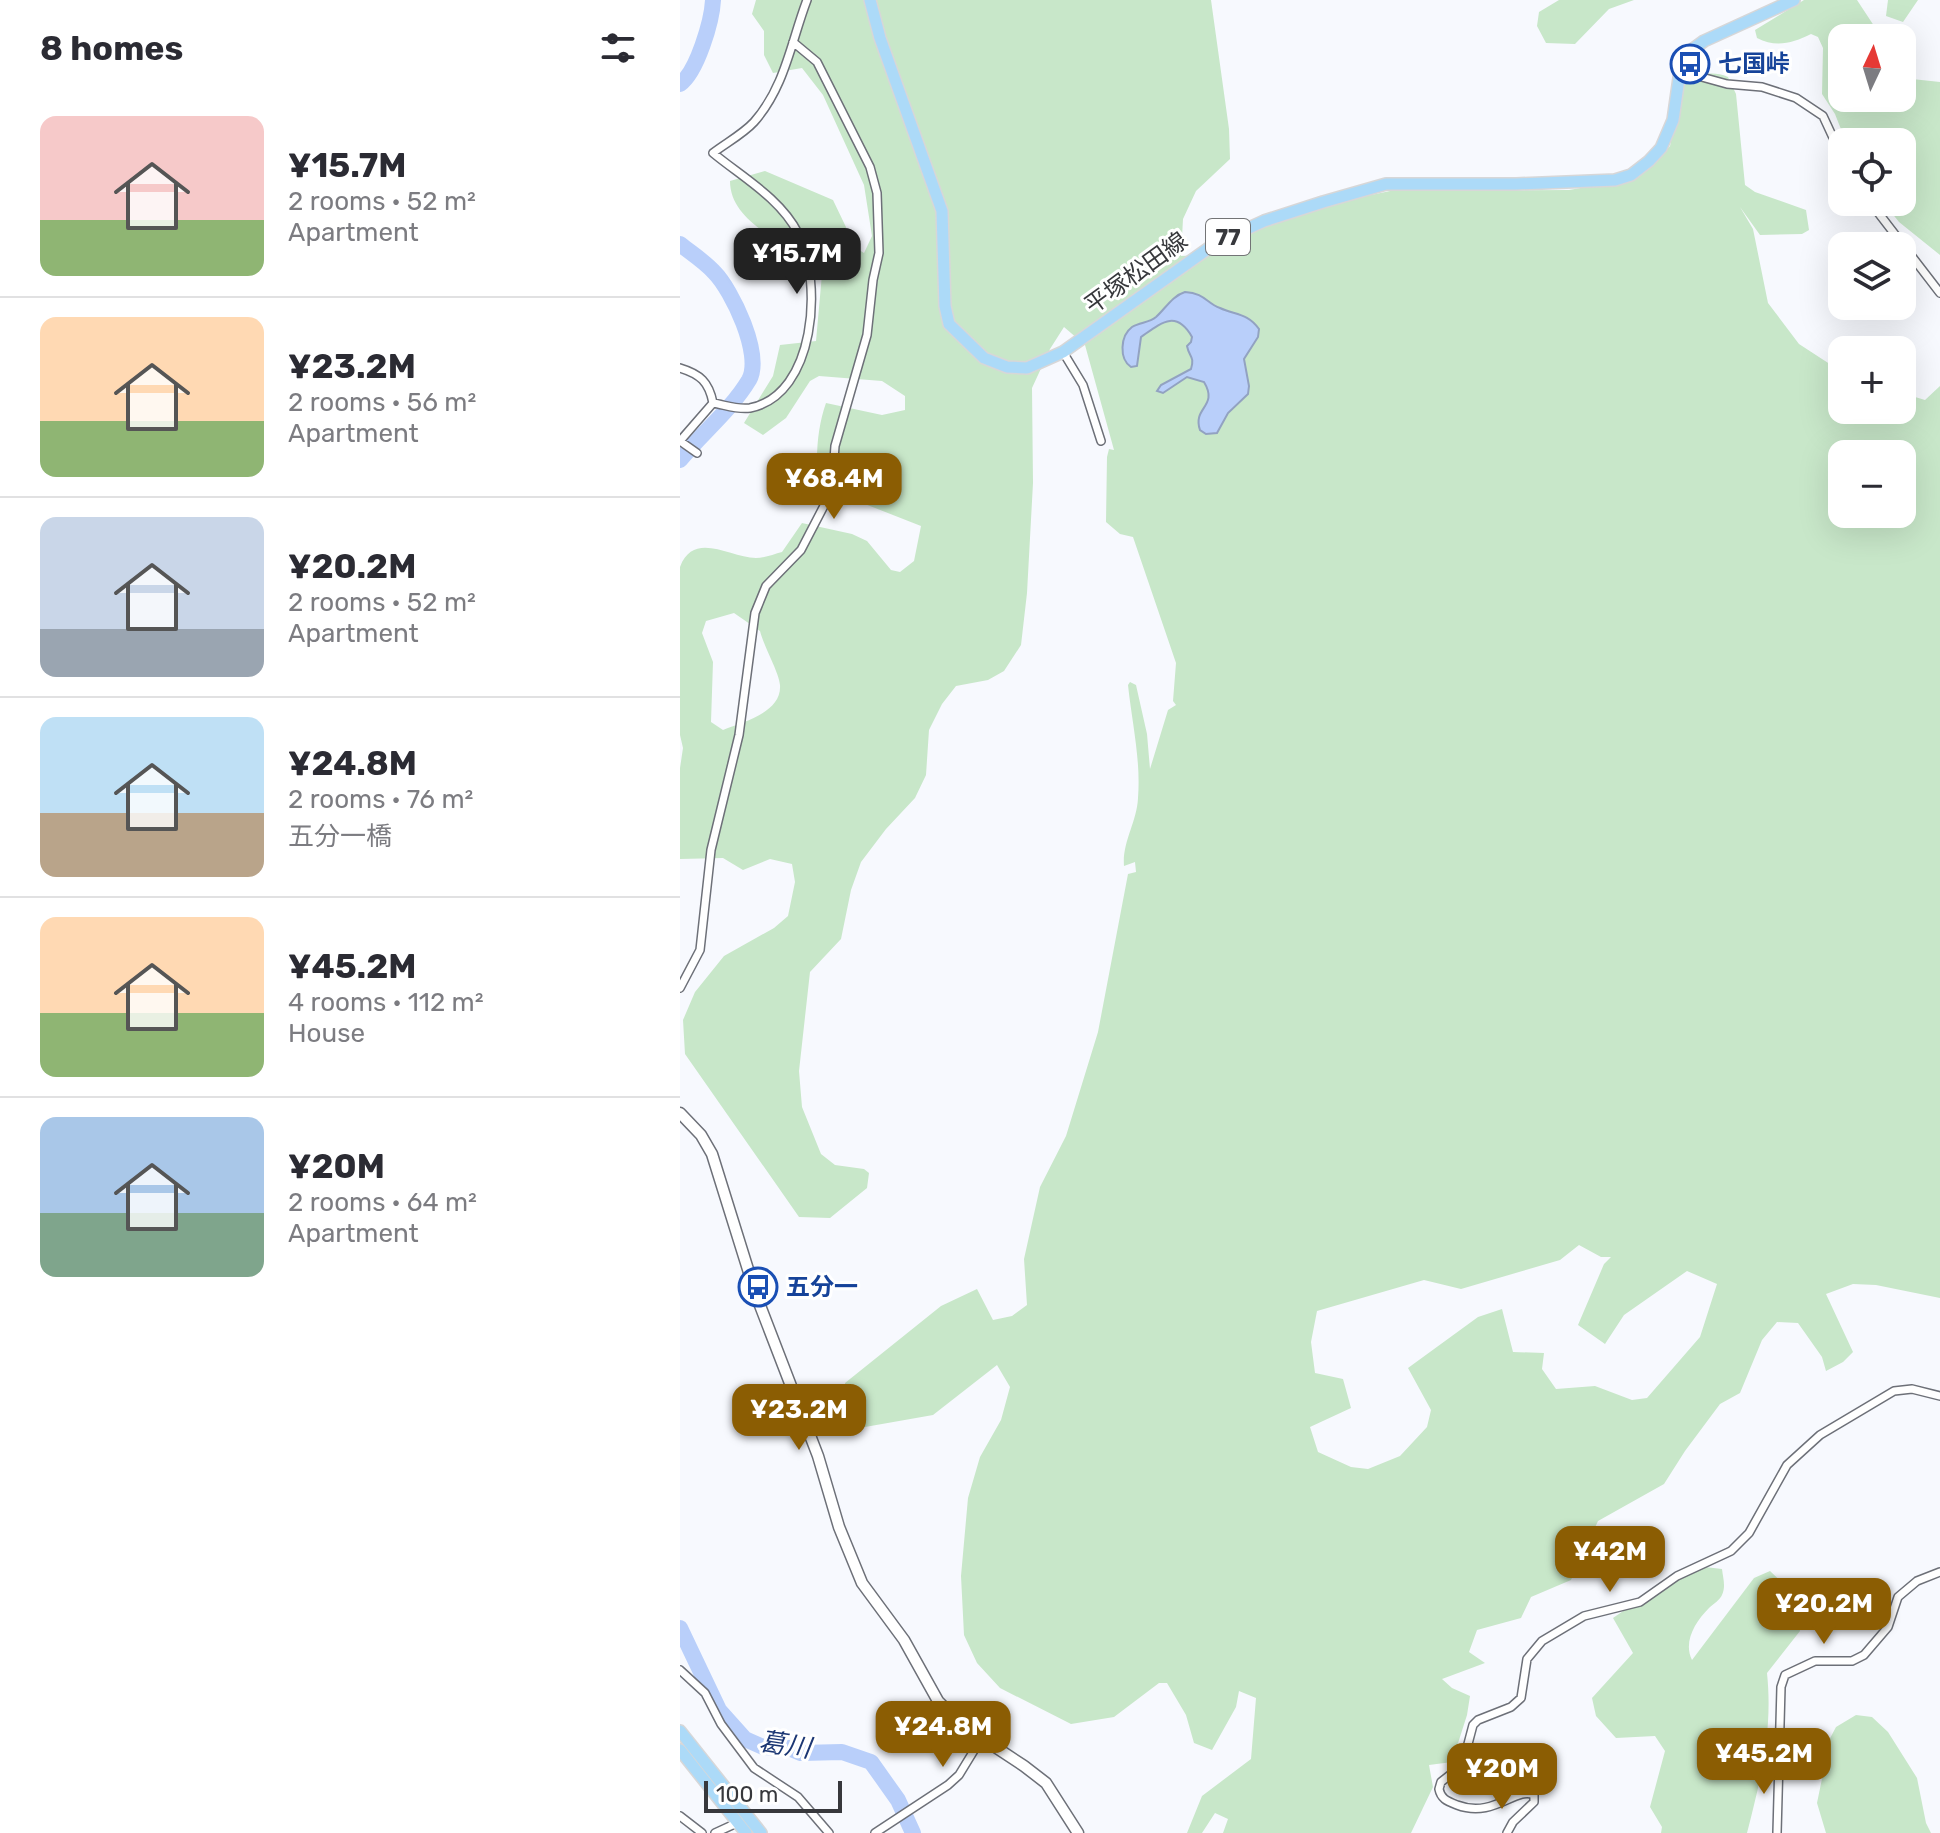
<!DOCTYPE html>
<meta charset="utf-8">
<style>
:root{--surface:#fff;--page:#f2f2f3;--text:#2b2b33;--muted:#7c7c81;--line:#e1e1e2;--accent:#8b5d03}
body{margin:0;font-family:Rubik,"Noto Sans JP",sans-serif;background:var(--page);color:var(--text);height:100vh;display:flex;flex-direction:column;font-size:30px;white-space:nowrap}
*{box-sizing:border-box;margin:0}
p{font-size:26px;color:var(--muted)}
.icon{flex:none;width:44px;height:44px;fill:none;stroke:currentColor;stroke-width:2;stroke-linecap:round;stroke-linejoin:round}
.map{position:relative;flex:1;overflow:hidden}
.drawer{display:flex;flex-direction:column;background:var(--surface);width:680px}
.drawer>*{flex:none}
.needle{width:52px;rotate:4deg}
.buttons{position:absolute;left:1148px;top:24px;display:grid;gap:16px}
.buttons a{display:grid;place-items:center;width:88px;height:88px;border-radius:16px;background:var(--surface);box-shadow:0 8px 32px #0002;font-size:40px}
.scale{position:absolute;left:24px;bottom:20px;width:138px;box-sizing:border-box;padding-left:8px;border:4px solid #37383c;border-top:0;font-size:22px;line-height:28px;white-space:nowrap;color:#37383c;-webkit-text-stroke:6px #fff;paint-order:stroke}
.price{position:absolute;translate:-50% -68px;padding:0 18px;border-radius:16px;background:var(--accent);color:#fff;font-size:26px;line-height:52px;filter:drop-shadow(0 2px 4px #0008)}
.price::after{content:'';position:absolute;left:50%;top:48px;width:24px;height:18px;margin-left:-12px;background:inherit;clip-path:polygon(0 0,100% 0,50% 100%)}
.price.current{background:#222;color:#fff}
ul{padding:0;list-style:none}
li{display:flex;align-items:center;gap:24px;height:200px;padding:0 40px}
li+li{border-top:2px solid var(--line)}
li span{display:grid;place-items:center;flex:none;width:224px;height:160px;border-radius:16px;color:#555}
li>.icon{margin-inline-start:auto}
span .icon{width:96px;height:96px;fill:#fffc;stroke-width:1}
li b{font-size:34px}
h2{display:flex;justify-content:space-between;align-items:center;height:96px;padding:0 40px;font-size:34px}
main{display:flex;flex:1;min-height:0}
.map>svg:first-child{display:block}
.green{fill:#c8e7c9;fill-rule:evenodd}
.water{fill:#b9cffa;stroke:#92a2c1;stroke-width:2}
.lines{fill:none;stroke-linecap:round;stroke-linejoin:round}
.river{stroke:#b9cffa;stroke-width:16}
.street-casing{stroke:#6d7078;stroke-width:10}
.secondary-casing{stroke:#6d7078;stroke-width:13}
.primary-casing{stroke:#d7d7d8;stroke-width:14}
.street{stroke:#fff;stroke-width:7}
.secondary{stroke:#fff;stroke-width:10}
.primary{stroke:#acdaf8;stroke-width:11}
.labels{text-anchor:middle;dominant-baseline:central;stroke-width:6;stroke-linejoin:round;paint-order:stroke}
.shield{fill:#fff;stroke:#737476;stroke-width:2}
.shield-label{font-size:22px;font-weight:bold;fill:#37383c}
.transit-label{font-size:24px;font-weight:bold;fill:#164399;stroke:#fff;text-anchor:start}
.street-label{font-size:24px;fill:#37383c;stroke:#fff}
.water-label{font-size:26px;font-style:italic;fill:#1b3673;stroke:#fff}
</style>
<main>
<section class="drawer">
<h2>8 homes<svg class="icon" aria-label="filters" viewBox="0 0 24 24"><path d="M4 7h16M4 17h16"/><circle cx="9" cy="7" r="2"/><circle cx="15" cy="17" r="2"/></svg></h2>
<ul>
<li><span style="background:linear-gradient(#f6c9c9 65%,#8fb573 0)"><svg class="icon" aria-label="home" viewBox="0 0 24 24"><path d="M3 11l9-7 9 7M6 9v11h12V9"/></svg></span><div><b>¥15.7M</b><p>2 rooms · 52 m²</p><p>Apartment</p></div></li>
<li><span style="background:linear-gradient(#ffd9b3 65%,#8fb573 0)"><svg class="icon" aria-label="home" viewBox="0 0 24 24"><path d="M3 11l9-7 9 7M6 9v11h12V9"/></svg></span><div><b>¥23.2M</b><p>2 rooms · 56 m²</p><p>Apartment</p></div></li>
<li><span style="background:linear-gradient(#c9d6e8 70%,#9aa5b1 0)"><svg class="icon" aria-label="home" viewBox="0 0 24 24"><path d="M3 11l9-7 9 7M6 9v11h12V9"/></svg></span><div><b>¥20.2M</b><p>2 rooms · 52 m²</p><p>Apartment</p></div></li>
<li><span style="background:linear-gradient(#bfe0f5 60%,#b9a48a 0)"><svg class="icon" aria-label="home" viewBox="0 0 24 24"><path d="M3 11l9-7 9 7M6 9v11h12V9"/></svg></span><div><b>¥24.8M</b><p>2 rooms · 76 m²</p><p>五分一橋</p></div></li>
<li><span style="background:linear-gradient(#ffd9b3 60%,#8fb573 0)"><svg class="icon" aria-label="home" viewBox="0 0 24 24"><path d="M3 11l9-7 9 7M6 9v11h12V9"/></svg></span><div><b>¥45.2M</b><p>4 rooms · 112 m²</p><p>House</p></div></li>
<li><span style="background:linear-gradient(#a9c7e8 60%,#7fa58c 0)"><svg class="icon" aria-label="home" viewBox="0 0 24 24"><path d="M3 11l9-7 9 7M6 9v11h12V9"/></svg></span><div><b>¥20M</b><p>2 rooms · 64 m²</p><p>Apartment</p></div></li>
</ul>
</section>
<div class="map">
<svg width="1260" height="1833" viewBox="0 0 1260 1833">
<rect width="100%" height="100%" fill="#f7f9fe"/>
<!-- green -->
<path class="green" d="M76,0H531L549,129L550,159L516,191L503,219L501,256L523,255L616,211L710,191L889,190L952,179L977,161L990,146L1004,76C1021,76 1032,70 1048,77L1056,94L1065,185L1075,192L1126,210L1129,230L1122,234L1080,235L1060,207L1073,229L1088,303L1119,344L1162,372V410H1222V393L1245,400L1260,386V1298L1196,1285L1173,1284L1146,1294L1173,1352L1163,1362L1146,1371L1142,1357L1118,1323L1097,1322L1082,1340L1060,1393L1040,1404L1005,1451L984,1484L918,1521L891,1580L851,1597L841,1618L797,1630L789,1652L805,1663L762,1679L772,1688L790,1696L787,1715L772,1762L749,1765L753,1787L731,1833H543L548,1819L535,1813L522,1833H507L522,1796L571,1759L576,1698L559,1691L556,1707L532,1750L514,1743L506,1715L487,1683H479L434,1717L391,1724L320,1688L297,1663L284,1635L281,1576L288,1498L300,1457L321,1420L330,1387L317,1365L253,1415L168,1430L165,1383L261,1306L297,1289L313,1320L332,1316L347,1305L344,1259L360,1187L386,1136L418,1032L448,874L456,872L455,862L444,866C442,842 457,822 458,798C461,760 452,723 448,685L450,682L456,685L467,734L470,769L488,710L496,705L493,701L496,663L453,537L440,534L426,522L427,457L429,449L434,450L405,345L384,327L370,349L352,388L353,483L347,593L341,645L324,671L308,680L276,686L262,704L249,730L246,775L235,798L206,829L181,862L171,890L161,939L130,972L119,1071L122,1107L141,1154L155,1165L184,1169L189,1173L187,1188L150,1218L119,1217L5,1054L3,1020L15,992L44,956L94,928L108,916L115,882L112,864L90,859L63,870L43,858L0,859V768L3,748L0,735V567C14,530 50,558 76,558C85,558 94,554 102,552L122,523L172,534L187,541L211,570L220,572L234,561L241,526L139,486C135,460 137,428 146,403L202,415L225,410V396L202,381L139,376L130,381L106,418L83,435L64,423L93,376L100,345L136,341L143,263C110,246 50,224 50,181L85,171L153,200L176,248L184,253L192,236L184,185L143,95L122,68L93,73L84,55V31L72,14ZM1162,454H1222V514H1162ZM54,613L80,631C84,647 99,672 100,685C102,713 62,722 43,730L31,722L33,662L22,633L26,621ZM899,1245L921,1257H931L924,1264L898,1325L925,1344L944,1315L1007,1271L1037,1284L1020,1337L967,1398L952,1400L915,1386L876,1389L862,1369L864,1353L833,1352L822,1309L798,1317L728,1368L751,1410L747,1427L720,1456L688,1469L671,1467L638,1452L630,1427L671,1408L663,1379L635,1373L631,1342L637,1311L744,1280L781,1289L880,1260Z
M879,0H954L929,9L895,44L866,43L857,26L859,12Z
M1124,0H1177L1202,38H1162V98H1222V67L1232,79L1260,82V255L1219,222L1203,202H1222V142H1166L1155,114L1142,94L1143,48L1138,37L1131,34C1113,43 1096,48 1077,38L1075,30Z
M1208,0H1238L1223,22L1206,16Z
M1025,1567L1042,1569C1043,1578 1046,1586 1042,1595C1040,1600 1033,1604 1029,1608C1015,1622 1003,1642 1012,1660L1074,1578L1090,1571L1111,1591L1120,1631L1087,1673C1093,1731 1081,1778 1067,1833H981L982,1827L970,1807L985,1751L975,1736L936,1738L916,1716L912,1698L953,1653L933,1618L1004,1569Z
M1176,1715L1192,1717L1208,1732L1237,1778L1246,1823L1251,1833H1146L1137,1803L1144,1769L1146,1746L1156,1727Z"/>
<!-- water -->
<path class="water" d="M505,292C525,293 526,303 540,308C555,315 568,313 579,329L578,337L564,359L569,386L568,394L548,413L537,433L526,434L520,430C512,407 539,407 524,382L507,377L483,393L477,391L481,385L511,369C515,356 509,357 507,346L511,342L512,337C496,309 481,323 461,337L457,366L451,367C439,359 440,336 452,327C460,322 469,323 476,317C486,308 492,296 505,292Z"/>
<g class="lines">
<!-- river -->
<path class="river" d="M0,84C17,72 32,21 33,0
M0,244C11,253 24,261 34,272C52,290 83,355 69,380C51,410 22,433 0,460
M0,1628L39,1710L65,1739L83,1747L109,1748L121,1753L162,1752L191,1762L218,1800L233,1833"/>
<defs>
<path id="street" d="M1000,71L1047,84L1082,87L1116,98L1143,116L1162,157
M1190,202L1260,293
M383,352L403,385L421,441
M0,368C20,374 29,382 33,403
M33,403C45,405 58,410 70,408C136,395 143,281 118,233C100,198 62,177 33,153C46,143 63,134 74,122C105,87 111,42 127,0
M0,441L33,403
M0,441L17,453
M0,988L20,950L31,850L59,735L75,613L86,586L121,550L147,500L152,486L155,446L187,335L193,280L199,253L197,193L190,167L137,62L113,42
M0,1670L25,1693L41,1724L74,1768L118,1797L149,1833
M0,1816L22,1833
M35,1833L59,1822
M195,1833L268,1785L279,1775L301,1739
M827,1833L833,1822L854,1802V1795C836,1786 814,1819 777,1805C767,1801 761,1799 759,1789L761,1782L775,1771L784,1759L793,1725L798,1720L831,1707L841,1698L847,1659L862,1641L904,1616L960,1602L997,1576L1051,1551L1069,1533L1107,1465L1140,1435L1214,1391L1232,1389L1260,1396
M1097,1833L1101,1687L1105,1675L1135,1661H1172L1184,1655L1208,1627L1218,1597L1237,1581L1260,1572"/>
<path id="secondary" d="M0,1113L21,1135L32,1154L76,1295L138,1456L159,1527L182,1583L224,1640L258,1701L282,1725L344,1766L366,1783L398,1833"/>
<path id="primary" d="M190,0L200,38L262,211L265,306L269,324L304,358L327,367L347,368L383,352L536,243L584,221L643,202L706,184H836L935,180L951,175L969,161L981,148L993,120L1000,71L1009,52L1024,41L1114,0
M0,1731L81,1833
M0,1750L66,1833"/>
</defs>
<!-- street casing -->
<use href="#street" class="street-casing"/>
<!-- secondary casing -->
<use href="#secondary" class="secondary-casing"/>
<!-- primary casing -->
<use href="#primary" class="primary-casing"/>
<!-- street -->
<use href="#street" class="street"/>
<!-- secondary -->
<use href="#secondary" class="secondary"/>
<!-- primary -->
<use href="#primary" class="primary"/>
</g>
<!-- icons -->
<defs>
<symbol id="bus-ring" viewBox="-11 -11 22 22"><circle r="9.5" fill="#fff" stroke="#1a4fb4" stroke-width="1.5"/><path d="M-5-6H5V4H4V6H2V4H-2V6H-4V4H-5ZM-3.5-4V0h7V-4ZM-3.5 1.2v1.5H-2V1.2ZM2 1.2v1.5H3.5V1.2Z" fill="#1a4fb4"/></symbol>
</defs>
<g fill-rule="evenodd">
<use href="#bus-ring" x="988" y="42" width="44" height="44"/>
<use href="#bus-ring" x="56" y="1265" width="44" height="44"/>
</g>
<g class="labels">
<!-- shield labels -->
<rect class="shield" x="526" y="219" width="44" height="36" rx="6"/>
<g class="shield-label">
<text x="548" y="237">77</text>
</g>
<!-- transit labels -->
<g class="transit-label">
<text x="1038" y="64">七国峠</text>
<text x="106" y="1287">五分一</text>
</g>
<!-- street labels -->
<g class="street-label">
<text transform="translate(456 273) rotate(-36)">平塚松田線</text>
</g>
<!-- water labels -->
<g class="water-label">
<text transform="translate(105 1745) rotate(8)">葛川</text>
</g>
</g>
</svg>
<div class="buttons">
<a><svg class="needle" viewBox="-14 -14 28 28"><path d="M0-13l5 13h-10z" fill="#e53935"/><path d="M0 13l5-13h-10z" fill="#7c7c81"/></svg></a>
<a><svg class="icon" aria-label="locate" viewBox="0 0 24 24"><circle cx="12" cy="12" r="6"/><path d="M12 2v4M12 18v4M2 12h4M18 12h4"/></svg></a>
<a><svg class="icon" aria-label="layers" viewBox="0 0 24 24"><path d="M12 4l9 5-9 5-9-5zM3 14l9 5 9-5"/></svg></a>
<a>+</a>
<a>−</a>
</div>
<div class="scale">100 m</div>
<b class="price current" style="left:117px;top:296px">¥15.7M</b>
<b class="price" style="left:154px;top:521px">¥68.4M</b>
<b class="price" style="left:119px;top:1452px">¥23.2M</b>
<b class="price" style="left:930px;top:1594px">¥42M</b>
<b class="price" style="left:1144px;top:1646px">¥20.2M</b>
<b class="price" style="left:263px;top:1769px">¥24.8M</b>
<b class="price" style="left:1084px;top:1796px">¥45.2M</b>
<b class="price" style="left:822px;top:1811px">¥20M</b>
</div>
</main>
